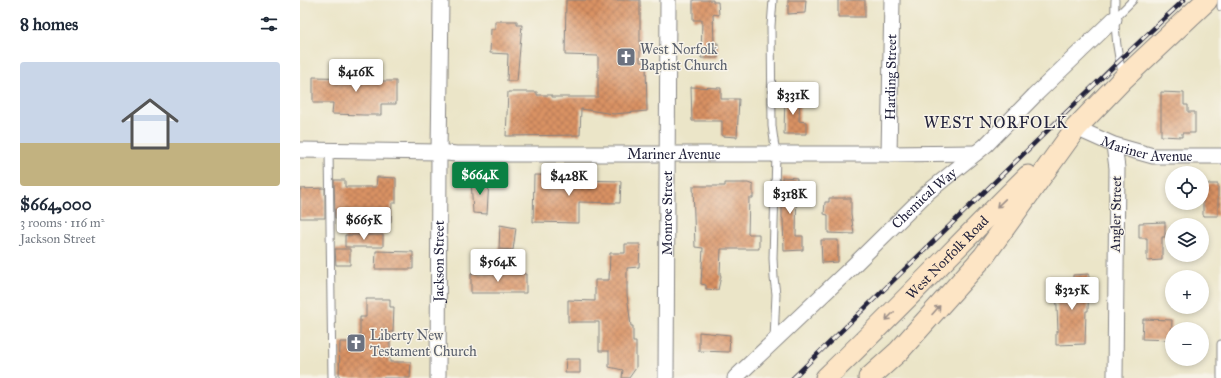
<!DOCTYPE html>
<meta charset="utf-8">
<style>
:root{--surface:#fff;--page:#f2f2f3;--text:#1f2937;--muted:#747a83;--line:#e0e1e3;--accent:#0b8043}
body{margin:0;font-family:"IM FELL Great Primer",serif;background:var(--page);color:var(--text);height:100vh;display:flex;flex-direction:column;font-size:15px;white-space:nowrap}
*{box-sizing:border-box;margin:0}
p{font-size:13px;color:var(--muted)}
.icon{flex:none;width:22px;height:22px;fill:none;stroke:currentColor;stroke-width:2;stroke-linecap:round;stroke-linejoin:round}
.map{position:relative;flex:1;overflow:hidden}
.drawer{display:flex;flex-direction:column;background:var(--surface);width:300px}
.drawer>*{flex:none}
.controls{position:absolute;left:865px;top:166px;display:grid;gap:8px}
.controls a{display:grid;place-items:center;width:44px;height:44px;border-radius:50%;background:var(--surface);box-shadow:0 2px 6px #0003;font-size:20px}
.price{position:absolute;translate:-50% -34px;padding:0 9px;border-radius:4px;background:#fff;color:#222;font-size:13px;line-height:26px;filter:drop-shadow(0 1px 2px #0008)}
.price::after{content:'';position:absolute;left:50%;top:24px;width:12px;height:9px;margin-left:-6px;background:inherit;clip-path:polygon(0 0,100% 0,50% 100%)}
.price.active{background:var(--accent);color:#fff}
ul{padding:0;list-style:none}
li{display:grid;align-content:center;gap:8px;height:212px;padding:0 20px}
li+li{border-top:1px solid var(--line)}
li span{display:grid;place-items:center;height:124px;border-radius:4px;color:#555}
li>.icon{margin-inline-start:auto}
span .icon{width:72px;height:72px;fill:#fffc;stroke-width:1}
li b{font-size:17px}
h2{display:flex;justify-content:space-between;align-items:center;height:48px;padding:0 20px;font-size:17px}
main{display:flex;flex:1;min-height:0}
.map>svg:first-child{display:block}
.building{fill:url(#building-cross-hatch)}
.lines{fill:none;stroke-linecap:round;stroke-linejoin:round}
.lane-casing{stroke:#868482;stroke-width:9}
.street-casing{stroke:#868482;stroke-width:17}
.secondary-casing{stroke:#868482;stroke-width:23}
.lane{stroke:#fff;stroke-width:7}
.street{stroke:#fff;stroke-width:15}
.secondary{stroke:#fde5c5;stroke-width:21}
.rail-casing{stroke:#22223b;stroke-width:4.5}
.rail{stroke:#f7f3e8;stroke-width:3;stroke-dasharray:9;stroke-linecap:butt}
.oneway{stroke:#9a8d87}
.labels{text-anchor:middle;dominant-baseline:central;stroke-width:3;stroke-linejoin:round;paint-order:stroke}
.worship-label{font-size:14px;fill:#5b616d;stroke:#f7f3e8;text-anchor:start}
.street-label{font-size:14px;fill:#22223b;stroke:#f7f3e8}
.quarter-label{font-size:16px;letter-spacing:1px;fill:#22223b;stroke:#f7f3e8}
</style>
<main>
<section class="drawer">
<h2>8 homes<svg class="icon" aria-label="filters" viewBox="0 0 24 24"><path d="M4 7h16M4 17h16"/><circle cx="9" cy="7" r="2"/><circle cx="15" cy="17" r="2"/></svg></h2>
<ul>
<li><span style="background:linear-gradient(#c9d6e8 65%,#c2b280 0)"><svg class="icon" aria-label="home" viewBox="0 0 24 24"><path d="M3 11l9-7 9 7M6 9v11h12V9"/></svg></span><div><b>$664,000</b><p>3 rooms · 116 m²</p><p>Jackson Street</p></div></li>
</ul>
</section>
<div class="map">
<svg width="921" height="378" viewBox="0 0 921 378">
<defs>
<pattern id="building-cross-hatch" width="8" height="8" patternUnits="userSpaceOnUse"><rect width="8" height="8" fill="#d99264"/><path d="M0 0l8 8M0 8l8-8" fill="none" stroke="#b07754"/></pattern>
</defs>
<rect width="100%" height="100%" fill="#f7f3e8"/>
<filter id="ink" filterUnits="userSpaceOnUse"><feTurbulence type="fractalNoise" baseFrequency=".025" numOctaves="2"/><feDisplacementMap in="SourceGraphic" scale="8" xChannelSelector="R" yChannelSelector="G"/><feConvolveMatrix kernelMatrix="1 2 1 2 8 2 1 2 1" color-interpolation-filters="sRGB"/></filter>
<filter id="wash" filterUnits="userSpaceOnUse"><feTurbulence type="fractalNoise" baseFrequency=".012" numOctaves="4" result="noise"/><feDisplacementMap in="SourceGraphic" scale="16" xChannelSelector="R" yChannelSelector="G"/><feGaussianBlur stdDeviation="0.9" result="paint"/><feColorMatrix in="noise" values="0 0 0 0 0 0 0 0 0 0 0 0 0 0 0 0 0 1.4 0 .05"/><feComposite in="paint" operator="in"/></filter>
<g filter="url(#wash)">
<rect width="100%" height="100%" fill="#ebe5c8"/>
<g id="blocks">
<!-- building -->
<path class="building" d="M266,0H340V62H346L347,111L314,114L281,109L280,135L206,136L208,92H237V95H252V97H298V56L265,55Z
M393,0H413V2H418L419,15L413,14L414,43H418V58H401L402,20H393Z
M488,0H506L505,13L488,14Z
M538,0H565V17H538Z
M195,21H217V25H222L217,81H207L208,54L190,53L191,29H195Z
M64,61H78V81H96V104H81V115H64L32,114L33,103H13V77L64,78Z
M391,87L421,88V99H439L437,137L422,136V121H392Z
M861,92L884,93V105H888V112H895V133H882V137L861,136Z
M485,94L500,95L499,121L506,122V134H484Z
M234,175L280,176V180L321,181L320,203L279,202V223L233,222Z
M77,177L96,178V203H92L91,222H73V211H39V218H35L34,180H45V187H76Z
M482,177L497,178L496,236H503V250L484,251L483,219L482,218Z
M171,179L189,180L187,214L173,213Z
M425,183H448L453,185V198H449L448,234H459V249H421L420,274L421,276L418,290L406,289V285L401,284L403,248L395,247L393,186H425Z
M903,184H918V216H903Z
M25,188V218H0V189Z
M529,198H551V214L554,234L528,233V215L524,214L525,202H529Z
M865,222V237H862V260L847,261V238H839V223Z
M200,225L216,228L213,250L199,249Z
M45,235H83V247H45Z
M521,240H538V262L522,263Z
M325,244H340L339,267L327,268V295L331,326H333V342H336V368L329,378H322L323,370L309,367V351H299V322H268V300L295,301V280H309L310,253H325Z
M35,249H50V265H36Z
M76,251L113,252V269H75Z
M171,273L226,274V293H171Z
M789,274L788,311H786L785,344L756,345V331H758L756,284L773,282V275Z
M66,299H90V307H94L93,332H90V362H111L110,378H39L40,342H60V317H66Z
M843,319L872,320L871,340L842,339Z
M399,332L430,335L429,352L399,351Z
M266,359H280V373H265Z"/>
</g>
</g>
<g filter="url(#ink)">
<use href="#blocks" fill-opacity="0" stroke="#868482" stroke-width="1"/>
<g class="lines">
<defs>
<path id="lane" d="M473,0L471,26L472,126L476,155L473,258L474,278L476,294L474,339
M815,0C814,26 816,50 823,76
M921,0V7
M814,19L833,0
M29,150L32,378
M921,378V344"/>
<g id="street">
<path id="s1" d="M776,128L814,145L853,156H921"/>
<path d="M814,145L817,168L815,378"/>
<path id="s2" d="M0,150L139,152L156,154H589L676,153"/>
<path id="s3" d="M589,154L592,0"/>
<path id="s4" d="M138,378L139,152L141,0"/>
<path id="s5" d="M366,378L368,0"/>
<path id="s6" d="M435,378L552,267L627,193L686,145L734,96L814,19"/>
</g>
<g id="secondary">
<path id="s7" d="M526,378C595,312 660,243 728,176"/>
<path d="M569,378L599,351L684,256L776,128L824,78L907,0"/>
</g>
</defs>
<!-- lane casing -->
<use href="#lane" class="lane-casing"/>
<!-- street casing -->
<use href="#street" class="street-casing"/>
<!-- secondary casing -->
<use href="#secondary" class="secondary-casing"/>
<!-- lane -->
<use href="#lane" class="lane"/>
<!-- street -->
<use href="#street" class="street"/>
<!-- secondary -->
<use href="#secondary" class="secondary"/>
<defs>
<path id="rail" d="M493,378L819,61L884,0"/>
</defs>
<!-- rail casing -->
<use href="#rail" class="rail-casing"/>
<!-- rail -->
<use href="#rail" class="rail"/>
</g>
<!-- one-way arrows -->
<defs><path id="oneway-shaft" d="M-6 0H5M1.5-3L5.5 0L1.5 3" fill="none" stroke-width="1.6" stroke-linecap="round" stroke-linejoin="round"/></defs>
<g class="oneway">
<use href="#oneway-shaft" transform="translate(701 203) rotate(136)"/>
<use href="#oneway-shaft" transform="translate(636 310) rotate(-48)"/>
<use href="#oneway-shaft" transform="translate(590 316) rotate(135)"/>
</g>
</g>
<!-- icons -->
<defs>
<symbol id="church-square" viewBox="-11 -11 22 22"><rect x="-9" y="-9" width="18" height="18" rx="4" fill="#6b7280" stroke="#f7f3e8"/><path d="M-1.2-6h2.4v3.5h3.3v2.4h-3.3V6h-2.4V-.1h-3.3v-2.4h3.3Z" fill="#fff"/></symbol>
</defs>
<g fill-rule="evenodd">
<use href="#church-square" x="315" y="46" width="22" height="22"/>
<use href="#church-square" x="45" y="332" width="22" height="22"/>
</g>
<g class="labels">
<!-- worship labels -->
<g class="worship-label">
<text x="340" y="49">West Norfolk<tspan x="340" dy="16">Baptist Church</tspan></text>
<text x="70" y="335">Liberty New<tspan x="70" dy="16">Testament Church</tspan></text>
</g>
<!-- street labels -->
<g class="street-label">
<text stroke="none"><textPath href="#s3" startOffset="77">Harding Street</textPath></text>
<text stroke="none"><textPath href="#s1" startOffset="75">Mariner Avenue</textPath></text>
<text stroke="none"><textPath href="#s2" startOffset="374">Mariner Avenue</textPath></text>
<text stroke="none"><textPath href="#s6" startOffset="261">Chemical Way</textPath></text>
<text stroke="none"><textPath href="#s5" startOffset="165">Monroe Street</textPath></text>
<text transform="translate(816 214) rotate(-89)">Angler Street</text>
<text stroke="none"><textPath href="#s7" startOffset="171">West Norfolk Road</textPath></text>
<text stroke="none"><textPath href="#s4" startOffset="117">Jackson Street</textPath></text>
</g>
<!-- quarter labels -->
<g class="quarter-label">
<text x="696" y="122">WEST NORFOLK</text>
</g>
</g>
</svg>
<div class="controls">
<a><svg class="icon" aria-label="locate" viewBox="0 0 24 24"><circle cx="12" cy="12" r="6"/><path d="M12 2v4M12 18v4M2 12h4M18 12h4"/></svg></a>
<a><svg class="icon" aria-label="layers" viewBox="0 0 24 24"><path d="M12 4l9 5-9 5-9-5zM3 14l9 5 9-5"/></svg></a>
<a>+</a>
<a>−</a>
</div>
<b class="price" style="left:56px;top:93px">$416K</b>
<b class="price" style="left:493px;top:116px">$331K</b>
<b class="price active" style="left:180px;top:196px">$664K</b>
<b class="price" style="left:269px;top:197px">$428K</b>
<b class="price" style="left:490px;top:215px">$318K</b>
<b class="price" style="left:64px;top:241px">$665K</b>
<b class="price" style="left:198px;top:283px">$564K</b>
<b class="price" style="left:772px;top:311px">$325K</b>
</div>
</main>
